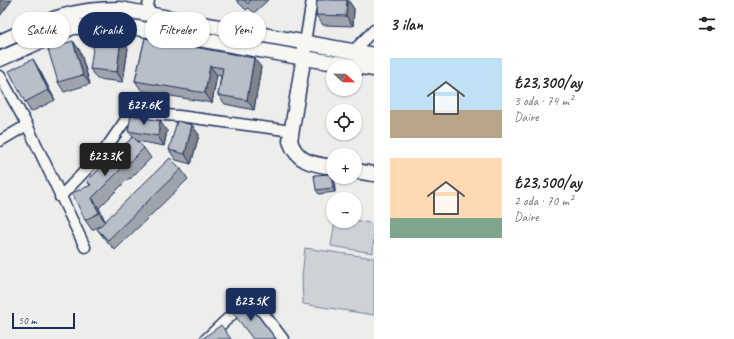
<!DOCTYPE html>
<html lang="tr">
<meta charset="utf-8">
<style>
:root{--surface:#fff;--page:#f6f6f6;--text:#222;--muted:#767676;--accent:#1b2f5e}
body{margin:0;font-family:Caveat,sans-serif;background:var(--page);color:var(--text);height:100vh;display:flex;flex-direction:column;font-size:15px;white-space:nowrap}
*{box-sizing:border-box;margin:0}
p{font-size:13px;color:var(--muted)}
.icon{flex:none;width:22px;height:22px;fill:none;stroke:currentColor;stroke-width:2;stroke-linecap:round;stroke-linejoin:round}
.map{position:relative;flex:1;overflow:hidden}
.side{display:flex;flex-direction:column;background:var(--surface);width:360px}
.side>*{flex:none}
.hud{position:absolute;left:12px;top:12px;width:302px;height:36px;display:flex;gap:8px}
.needle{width:26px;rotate:112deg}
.buttons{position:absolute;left:326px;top:60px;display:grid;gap:8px}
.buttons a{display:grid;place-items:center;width:36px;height:36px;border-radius:50%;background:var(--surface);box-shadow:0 1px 3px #0004;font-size:20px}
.scale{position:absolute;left:12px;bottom:10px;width:63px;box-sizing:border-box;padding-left:4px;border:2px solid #1b2f5e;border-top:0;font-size:11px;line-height:14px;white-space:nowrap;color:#1b2f5e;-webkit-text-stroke:3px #f6f6f2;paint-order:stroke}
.price{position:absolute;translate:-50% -34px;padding:0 9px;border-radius:4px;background:var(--accent);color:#fff;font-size:13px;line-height:26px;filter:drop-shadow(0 1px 2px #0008)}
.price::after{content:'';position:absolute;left:50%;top:24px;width:12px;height:9px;margin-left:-6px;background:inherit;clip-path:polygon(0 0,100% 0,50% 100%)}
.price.active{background:#222;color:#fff}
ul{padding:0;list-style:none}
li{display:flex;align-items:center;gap:12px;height:100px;padding:0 16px}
li span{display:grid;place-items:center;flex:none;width:112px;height:80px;border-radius:0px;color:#555}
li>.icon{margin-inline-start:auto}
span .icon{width:48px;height:48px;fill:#fffc;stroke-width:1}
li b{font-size:17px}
h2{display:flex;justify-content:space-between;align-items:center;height:48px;padding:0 16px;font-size:17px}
.tag{padding:0 14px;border-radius:18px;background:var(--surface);box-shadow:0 1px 3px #0004;font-size:14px;line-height:36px}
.tag.active{background:var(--accent);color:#fff}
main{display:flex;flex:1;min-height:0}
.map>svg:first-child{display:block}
.green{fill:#ced2d7;stroke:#74809a}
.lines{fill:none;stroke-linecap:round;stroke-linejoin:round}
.street-casing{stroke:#1b2f5e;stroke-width:13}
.secondary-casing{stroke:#1b2f5e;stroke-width:17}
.street{stroke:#f6f6f2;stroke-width:10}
.secondary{stroke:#f6f6f2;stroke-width:14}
.wall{fill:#9fa4ac;stroke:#1b2f5e}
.shaded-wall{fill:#82868c;stroke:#1b2f5e}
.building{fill:#b9bfc8;stroke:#1b2f5e}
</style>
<main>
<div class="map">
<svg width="374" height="339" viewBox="0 0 374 339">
<rect width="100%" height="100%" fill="#edeeec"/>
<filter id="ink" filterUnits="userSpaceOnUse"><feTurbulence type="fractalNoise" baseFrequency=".025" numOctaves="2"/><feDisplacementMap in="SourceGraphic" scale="8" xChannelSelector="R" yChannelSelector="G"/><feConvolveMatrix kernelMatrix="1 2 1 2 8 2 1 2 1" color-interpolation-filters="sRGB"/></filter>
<g filter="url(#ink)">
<!-- green -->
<path class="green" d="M355,220L374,224L373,253L331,246L335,221Z
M305,248L374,258V315L303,304L302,277Z"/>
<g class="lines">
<defs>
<path id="street" d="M147,13L149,0
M305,42L312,0
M353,51L374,30
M0,76L27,125L0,141
M27,125L85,247
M60,197L104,151L129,115L135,113L179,116L292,131
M206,339L240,307L249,303L258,306L283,339"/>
<path id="secondary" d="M0,42C45,21 69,9 120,9L374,55
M305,49L290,141C297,162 312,164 333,167
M0,59L73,27L120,25L304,58L374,69
M355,171L374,174"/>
</defs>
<!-- street casing -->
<use href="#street" class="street-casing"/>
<!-- secondary casing -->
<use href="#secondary" class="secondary-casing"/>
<!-- street -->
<use href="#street" class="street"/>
<!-- secondary -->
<use href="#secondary" class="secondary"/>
</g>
<!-- wall -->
<path class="wall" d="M236,0H268L254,13L249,8L246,10Z
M317,0H348L354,9L353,26L323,25L316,15Z
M145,38L261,67L254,110L225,104L218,95L221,76L217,75L212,103L142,91L135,81Z
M73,41L80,51L90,84L64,92L58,82Z
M128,48L123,82L97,79L90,69Z
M39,69L55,100L31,112L25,102Z
M192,125L199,135L191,164L176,160L169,150Z
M128,131H167L164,146L137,141L144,148L151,158L130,179L129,178L99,208L105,221L181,169L188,179L115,250L104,238L97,229L99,226L92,230L85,220L90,185L87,181L133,137Z
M331,174L334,178L335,192L319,194L316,190Z"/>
<!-- shaded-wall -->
<path class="shaded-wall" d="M0,0H12L0,16Z
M347,0H348L354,9L353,26L346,16Z
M121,38L128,48L123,82L117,72Z
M73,41L80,51L90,84L83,75Z
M254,58L261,67L254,110L247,100Z
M33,59L39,69L55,100L48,90Z
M210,66L217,75L212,103L205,93Z
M160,121L167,131L164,146L158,136Z
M192,125L199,135L191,164L185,154Z
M331,174L334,178L335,192L333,188Z
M92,198L99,208L106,223L99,213Z"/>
<!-- building -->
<path class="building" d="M244,0H251L248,4Z
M317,0H347L346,16L316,15Z
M95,35L121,38L117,72L90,69Z
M145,38L254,58L247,100L218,95L223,68L210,66L205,93L135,81Z
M73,41L83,75L58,82L48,49Z
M33,59L48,90L25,102L9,71Z
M131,115L160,121L158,136L128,131Z
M177,121L192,125L185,154L169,150Z
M133,137L144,148L123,169L122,168L92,198L99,213L85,220L72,193L91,185L87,181Z
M170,158L181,169L108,240L97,229Z
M331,174L333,188L316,190L314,175Z
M243,300L247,302L276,339H253L230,309Z
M221,325L231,339H202Z"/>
</g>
</svg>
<div class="buttons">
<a><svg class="needle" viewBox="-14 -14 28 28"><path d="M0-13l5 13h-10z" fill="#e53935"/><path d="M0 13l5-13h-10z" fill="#767676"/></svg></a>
<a><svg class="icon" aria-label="locate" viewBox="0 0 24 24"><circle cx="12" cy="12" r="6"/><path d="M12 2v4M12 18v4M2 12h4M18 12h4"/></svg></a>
<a>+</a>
<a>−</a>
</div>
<div class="scale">50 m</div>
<b class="price" style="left:144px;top:126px">₺27.6K</b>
<b class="price active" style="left:105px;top:177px">₺23.3K</b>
<b class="price" style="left:251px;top:322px">₺23.5K</b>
<div class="hud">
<a class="tag">Satılık</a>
<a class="tag active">Kiralık</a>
<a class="tag">Filtreler</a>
<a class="tag">Yeni</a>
</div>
</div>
<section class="side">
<h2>3 ilan<svg class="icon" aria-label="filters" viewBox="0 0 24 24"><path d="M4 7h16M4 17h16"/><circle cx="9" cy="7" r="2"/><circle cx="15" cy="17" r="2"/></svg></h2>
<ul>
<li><span style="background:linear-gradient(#bfe0f5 65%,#b9a48a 0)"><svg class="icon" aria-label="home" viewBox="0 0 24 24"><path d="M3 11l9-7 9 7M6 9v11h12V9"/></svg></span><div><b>₺23,300/ay</b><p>3 oda · 74 m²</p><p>Daire</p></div></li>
<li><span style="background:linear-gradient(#ffd9b3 75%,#7fa58c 0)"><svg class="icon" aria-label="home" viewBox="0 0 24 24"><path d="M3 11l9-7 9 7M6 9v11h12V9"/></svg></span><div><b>₺23,500/ay</b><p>2 oda · 70 m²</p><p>Daire</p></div></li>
</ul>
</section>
</main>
